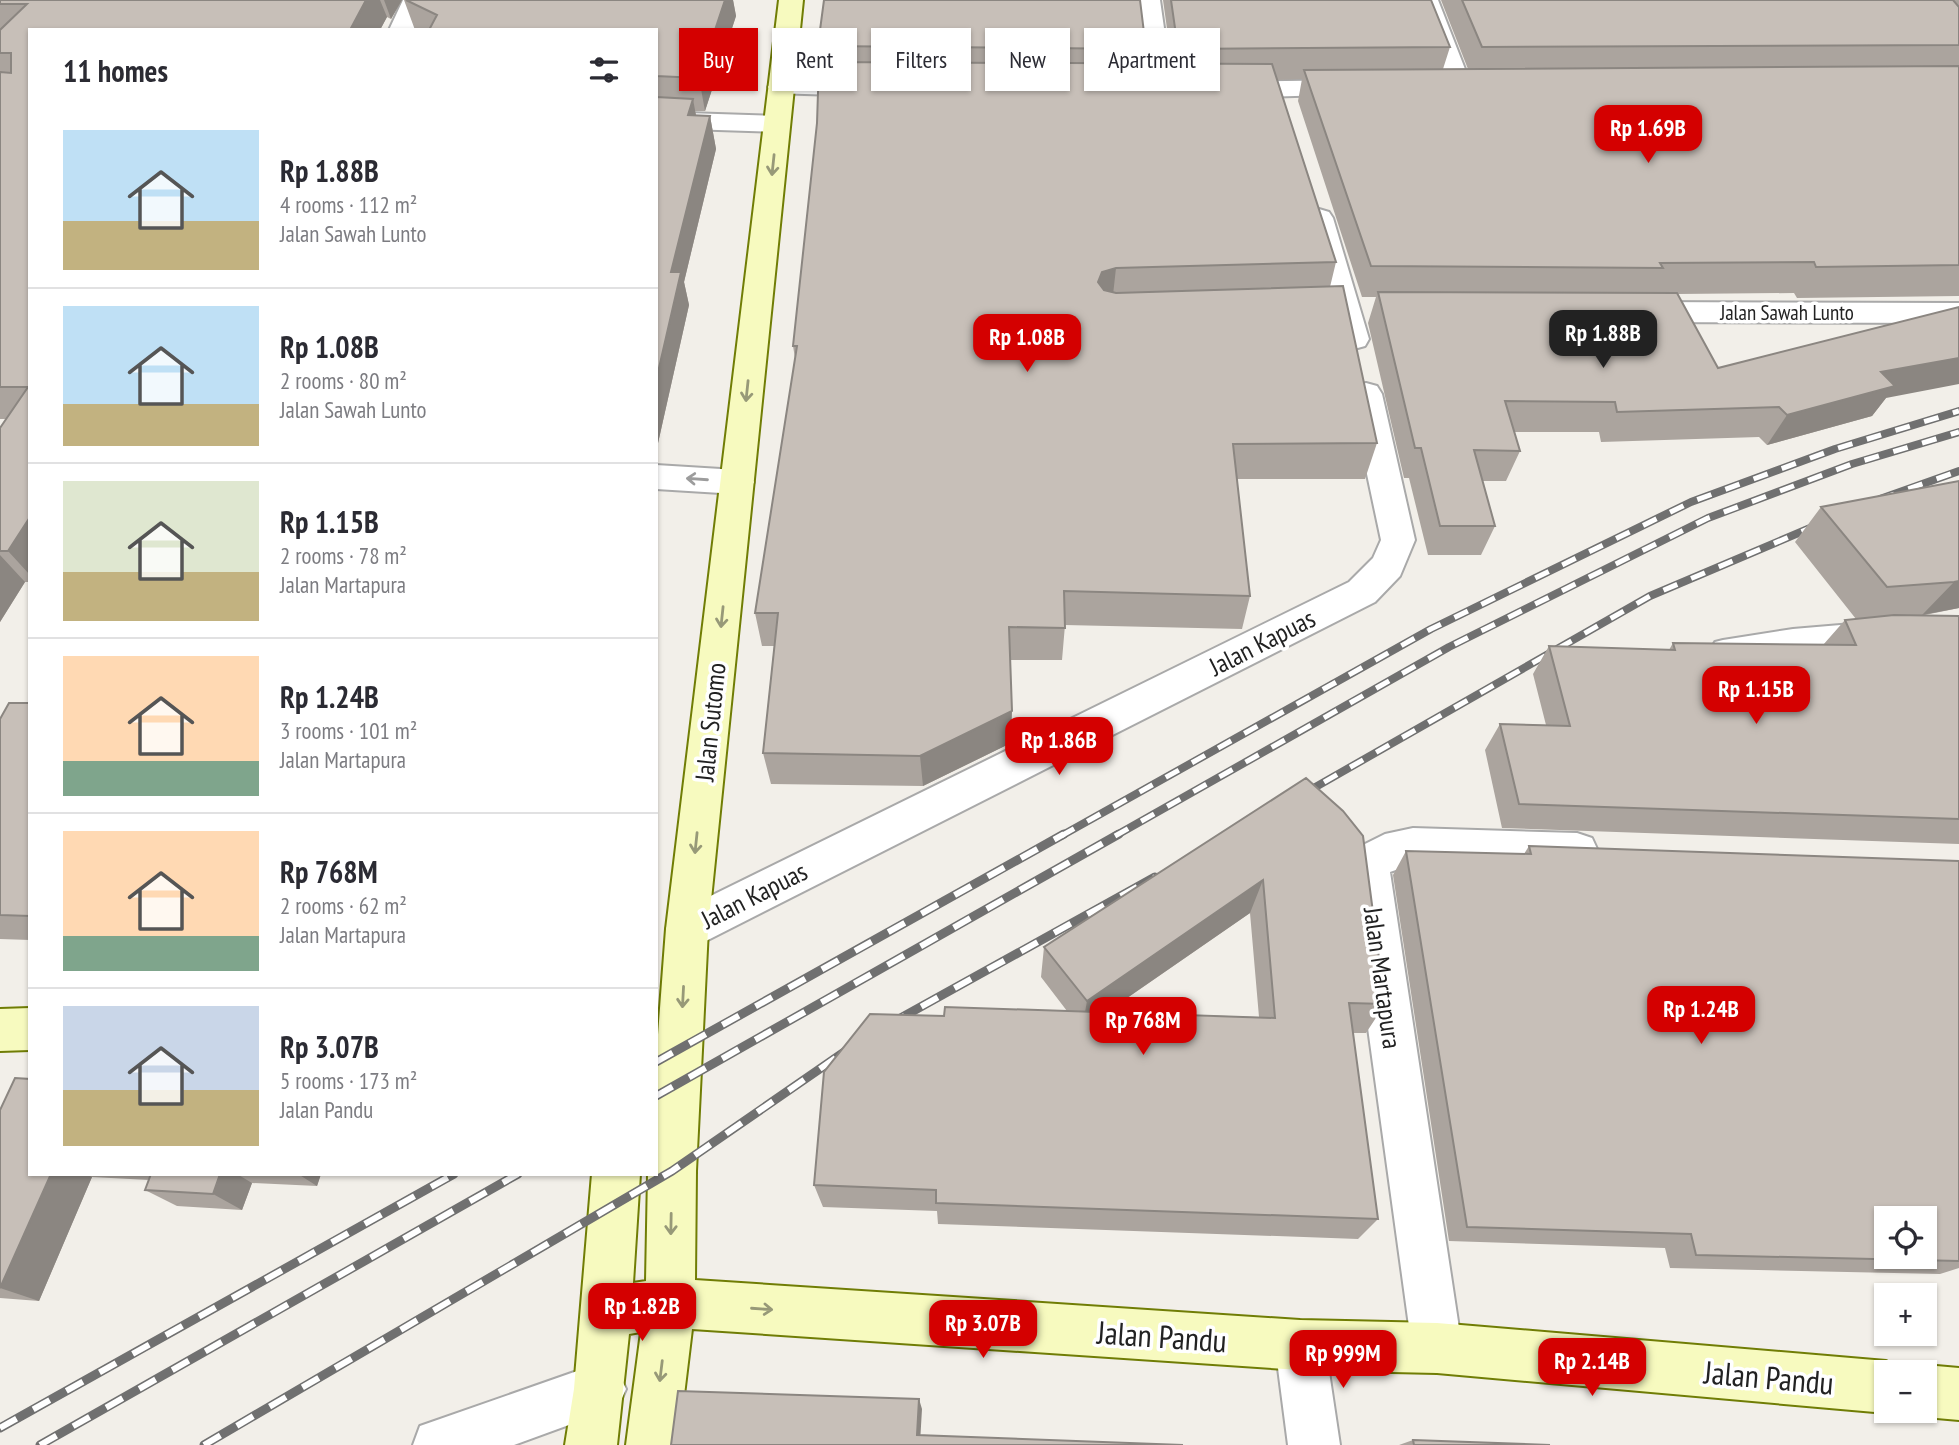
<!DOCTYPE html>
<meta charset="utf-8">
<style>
:root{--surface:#fff;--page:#f7f7f7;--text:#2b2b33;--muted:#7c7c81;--line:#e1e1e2;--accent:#d40000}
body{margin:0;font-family:"PT Sans Narrow",sans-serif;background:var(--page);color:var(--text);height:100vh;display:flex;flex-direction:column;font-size:26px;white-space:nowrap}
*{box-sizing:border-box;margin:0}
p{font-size:23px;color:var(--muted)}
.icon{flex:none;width:38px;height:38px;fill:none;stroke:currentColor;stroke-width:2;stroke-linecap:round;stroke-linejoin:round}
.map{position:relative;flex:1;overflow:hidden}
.side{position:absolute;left:28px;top:28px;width:630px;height:1148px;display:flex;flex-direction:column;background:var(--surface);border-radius:0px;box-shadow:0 2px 5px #0004}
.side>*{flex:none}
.hud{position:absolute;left:679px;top:28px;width:665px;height:63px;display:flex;gap:14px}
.tools{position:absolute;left:1874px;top:1206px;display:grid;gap:14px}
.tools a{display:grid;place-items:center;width:63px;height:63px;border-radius:0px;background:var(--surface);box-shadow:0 2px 5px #0004;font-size:35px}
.price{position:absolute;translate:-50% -60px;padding:0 16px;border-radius:14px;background:var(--accent);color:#fff;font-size:23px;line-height:46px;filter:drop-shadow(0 2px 4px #0008)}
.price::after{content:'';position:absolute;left:50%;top:42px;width:21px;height:16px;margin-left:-10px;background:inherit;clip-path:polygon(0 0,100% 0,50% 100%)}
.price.current{background:#222;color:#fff}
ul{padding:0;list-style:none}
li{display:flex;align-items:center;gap:21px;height:175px;padding:0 35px}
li+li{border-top:2px solid var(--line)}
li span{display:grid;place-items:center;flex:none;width:196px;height:140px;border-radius:0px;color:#555}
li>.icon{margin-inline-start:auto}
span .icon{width:84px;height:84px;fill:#fffc;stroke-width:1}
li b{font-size:30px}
h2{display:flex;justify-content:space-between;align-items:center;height:84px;padding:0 35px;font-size:30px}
.chip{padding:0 24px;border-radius:0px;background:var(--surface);box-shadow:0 2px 5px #0004;font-size:24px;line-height:63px}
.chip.current{background:var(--accent);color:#fff}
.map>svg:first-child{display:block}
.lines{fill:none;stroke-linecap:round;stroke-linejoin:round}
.lane-casing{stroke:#a9a9a9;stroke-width:4}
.street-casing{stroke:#a9a9a9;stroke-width:4}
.secondary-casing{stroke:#707d05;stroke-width:4}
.lane{fill:#fff;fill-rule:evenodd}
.street{fill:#fff;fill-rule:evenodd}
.secondary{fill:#f7fabf;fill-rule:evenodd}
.rail-far1-casing{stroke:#707070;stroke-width:8}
.rail-casing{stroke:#707070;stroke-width:9}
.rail-far1{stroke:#fff;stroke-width:5;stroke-dasharray:15;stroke-linecap:butt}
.rail{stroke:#fff;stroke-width:6;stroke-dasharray:19;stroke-linecap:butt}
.wall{fill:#aba49e;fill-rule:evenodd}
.shaded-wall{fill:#8b8681}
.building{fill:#c7bfb8;stroke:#8b8681;stroke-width:2;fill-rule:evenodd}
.oneway{stroke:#979978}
.oneway2{stroke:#9c9c9c}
.labels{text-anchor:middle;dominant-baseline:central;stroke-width:7;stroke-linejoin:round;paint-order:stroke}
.far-street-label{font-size:21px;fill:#222;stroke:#fff}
.street-label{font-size:26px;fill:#222;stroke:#fff}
.near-street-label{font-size:32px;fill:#222;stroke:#fff}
</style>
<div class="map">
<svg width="1959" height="1445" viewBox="0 0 1959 1445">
<rect width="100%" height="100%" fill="#f2efe9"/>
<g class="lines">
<defs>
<path id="lane" d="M1864,623L1872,625L1876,632L1872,639L1864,641L1793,647L1723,658L1715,656L1711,649L1715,642L1723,640L1793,629Z"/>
<path id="street" d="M403,0H427L414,30H389Z
M1136,0H1160L1173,91L1169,97H1151L1147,91Z
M1414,0H1438L1472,87L1468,93H1450L1446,87Z
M781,79L870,80L879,82L883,88L879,94L870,96L772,93L768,87L772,81Z
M1353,80L1362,82L1366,88L1362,94L1228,98L1219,96L1215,90L1219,84L1228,82Z
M656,112L777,116L786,118L790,124L786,130L777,132L656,128Z
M1319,209L1329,212L1333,218L1369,339L1365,346L1354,349L1343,346L1339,339L1305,218L1309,212Z
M1636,302L1959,303V323L1636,322L1625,319L1621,312L1625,305Z
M1366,383L1377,386L1382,394L1415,540L1400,576L1375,602L702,943L687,949L672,943L666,929L672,915L1349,582L1373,558L1381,540L1350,394L1355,386Z
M656,465L737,470L749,473L754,482L749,491L737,494L656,489Z
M1413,828L1577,833L1592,838L1598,851L1592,864L1577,869L1413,864L1390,872L1462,1348L1455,1366L1437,1373L1419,1366L1412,1348L1347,875L1357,848L1385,834Z
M1300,1320L1318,1327L1325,1345L1340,1445H1288L1275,1345L1282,1327Z
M600,1363L618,1371L626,1389L618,1407L514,1445H413L420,1426Z"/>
<path id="secondary" d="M779,0H803L708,929L696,1171L695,1280L1300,1320L1437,1323L1886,1361L1906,1372H1886V1410H1892L1886,1413L1437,1373L1300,1370L692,1329L678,1445H626L641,1332L629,1334L617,1445H565L574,1389L592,1174H640L633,1283L646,1281L648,1174H656V1061L666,929Z
M30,1008V1050L0,1051V1009Z
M1925,1365L1959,1368V1420L1925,1417L1910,1410H1925V1372H1909Z"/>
</defs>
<!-- lane casing -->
<use href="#lane" class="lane-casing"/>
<!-- street casing -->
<use href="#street" class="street-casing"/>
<!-- secondary casing -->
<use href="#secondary" class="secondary-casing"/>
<!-- lane -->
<use href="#lane" class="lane"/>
<!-- street -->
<use href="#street" class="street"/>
<!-- secondary -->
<use href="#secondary" class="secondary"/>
<defs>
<path id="rail-far1" d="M1880,499L1959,471
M1298,797L1650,596L1822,523
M1061,836L1431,629L1691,502L1835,449L1959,411
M1115,836L1449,647L1708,518L1852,464L1959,432"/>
<path id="rail" d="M888,1025L1155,877
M656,1062L1064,834
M656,1096L1119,834
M0,1428L454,1174
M40,1445L518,1174
M204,1445L672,1171L850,1048"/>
</defs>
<!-- rail-far1 casing -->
<use href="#rail-far1" class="rail-far1-casing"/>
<!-- rail casing -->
<use href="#rail" class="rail-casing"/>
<!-- rail-far1 -->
<use href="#rail-far1" class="rail-far1"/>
<!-- rail -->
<use href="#rail" class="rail"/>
</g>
<!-- wall -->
<path class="wall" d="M0,0H402L391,19L387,17L380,30H30V582H25L0,622V428L6,419H0Z
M404,0H733L736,16L705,111H695L696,115L710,116L716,149L684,282L689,305L656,452V30H415Z
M1163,0H1431L1450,47L1443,69H1468L1441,0H1959V296L1797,298L1794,293L1677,294L1718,368L1886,398L1872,416L1767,445L1759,437L1601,442L1599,432H1514L1520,451L1506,481H1482L1495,526L1481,555H1428L1409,478H1404L1368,323L1376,297H1362L1298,101L1302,79L1277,80L1336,262L1330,287L1377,443L1365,479H1237L1250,596L1242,629L1065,625L1062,660H1010L1011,743L923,786L771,784L763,753L774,646H762L755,613L795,358L793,346L817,123L820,62L818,45L1146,49L1145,64H1172Z
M1959,481V608L1920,616H1959V844L1502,828L1485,750L1500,724L1546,725L1533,674L1549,646L1669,650L1673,643L1823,645L1845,620L1856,619L1795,542L1821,507Z
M30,703V940L0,939V719Z
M1306,778L1385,1004L1366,1033H1353L1378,1219L1358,1239L938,1224L937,1211L823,1207L814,1185L944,1016L1067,1011L1041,977L1044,947ZM1250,913L1259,1017L1107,1012Z
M1529,846L1959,861V1268L1940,1274L1670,1268L1665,1248L1449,1241L1393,875L1406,851L1524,854Z
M0,1110L30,1174H321L317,1186L252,1183L242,1210L177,1206L145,1190L149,1180L92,1177L39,1301L0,1298Z
M1413,1440L1550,1445H1399Z"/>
<!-- shaded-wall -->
<path class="shaded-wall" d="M366,0H380L387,17L380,30H350Z
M384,0H402L391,19Z
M725,0H733L736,16L705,111L699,78Z
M693,99L699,132L688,115Z
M710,116L716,149L684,282L689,305L656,452V381L671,272Z
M1116,268L1112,304L1098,282L1102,272Z
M1959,358V384L1886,398L1872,416L1767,445L1787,415L1881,372Z
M30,517V575L8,551Z
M0,555L25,582L0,622Z
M1959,581V608L1922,615L1954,582Z
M1012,711L1011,743L923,786L920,756Z
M1263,880L1250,913L1082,1029L1087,1001Z
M51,1174H86L92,1177L39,1301L0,1288Z
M220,1174H237L252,1183L242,1210L213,1194Z
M298,1174H321L317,1186Z
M919,1399L922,1409L920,1443L917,1435Z"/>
<!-- building -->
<path class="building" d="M0,0H366L350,30H30V517L8,551H0V428L28,387H0V72L11,73V53H0V30L27,4H0Z
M406,0H725L699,78L656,76V30H429L437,15Z
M824,0H1140L1146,49L822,46L818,45Z
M1171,0H1431L1450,47L1178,49Z
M1462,0H1953L1959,7V45L1482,47Z
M819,62L1272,64L1336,262L1116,268L1102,272L1098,282L1104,290L1116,293L1343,286L1377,443L1233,444L1250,596L1064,591L1065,628L1009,627L1012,711L920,756L763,753L778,613H755L797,346H793L817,123Z
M1959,66V265L1816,267L1814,262L1660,263L1663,268L1371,266L1304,70Z
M656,97L693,99L688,115L710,116L671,272H681L656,381Z
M1378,292L1677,293L1718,368L1959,307V358L1881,372L1895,386L1787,415L1779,407L1617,412L1615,402L1505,401L1520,451L1474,450L1495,526H1440L1421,448H1415Z
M1959,481V581L1954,582L1887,587L1821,507Z
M1894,615L1959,616V819L1519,804L1500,724L1570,726L1549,646L1675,650L1673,643L1856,645L1845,620Z
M9,703H30V916L0,915V719Z
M1306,778L1343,811L1363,836L1385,1004L1349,1003L1378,1219L936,1203V1190L814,1185L824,1072L870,1014L944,1016L945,1007L1275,1018L1263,880L1087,1001L1044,947Z
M1529,846L1959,861V1261L1696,1255L1691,1234L1467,1227L1406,851L1531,854ZM1886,1218H1925V1256H1886Z
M15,1078L30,1079V1174H51L0,1288V1110Z
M151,1174H220L213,1194L145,1190Z
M678,1391L919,1399L917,1435L1183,1445H671Z
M1413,1440L1550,1445H1414Z"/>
<!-- one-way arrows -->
<defs><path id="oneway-shaft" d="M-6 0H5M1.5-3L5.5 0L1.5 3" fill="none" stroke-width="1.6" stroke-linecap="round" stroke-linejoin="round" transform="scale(1.75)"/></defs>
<g class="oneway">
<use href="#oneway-shaft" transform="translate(773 165) rotate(96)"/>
<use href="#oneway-shaft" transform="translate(747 391) rotate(96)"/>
<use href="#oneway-shaft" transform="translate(722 617) rotate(96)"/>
<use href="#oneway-shaft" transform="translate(696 843) rotate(96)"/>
<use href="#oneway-shaft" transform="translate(683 997) rotate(93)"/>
<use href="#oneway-shaft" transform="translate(671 1224) rotate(91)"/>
<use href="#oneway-shaft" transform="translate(762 1309) rotate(4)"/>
<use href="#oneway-shaft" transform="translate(661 1371) rotate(97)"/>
</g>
<use class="oneway2" href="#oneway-shaft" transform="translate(697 479) rotate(-176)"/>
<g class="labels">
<!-- far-street labels -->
<g class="far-street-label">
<text x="1787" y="312">Jalan Sawah Lunto</text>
</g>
<!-- street labels -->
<g class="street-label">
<text transform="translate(1262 642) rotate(-27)">Jalan Kapuas</text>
<text transform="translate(710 722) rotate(-84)">Jalan Sutomo</text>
<text transform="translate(754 895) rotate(-27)">Jalan Kapuas</text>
<text transform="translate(1383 978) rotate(82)">Jalan Martapura</text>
</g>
<!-- near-street labels -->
<g class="near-street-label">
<text transform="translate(1162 1336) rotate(4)">Jalan Pandu</text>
<text transform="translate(1769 1377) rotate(5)">Jalan Pandu</text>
</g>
</g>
</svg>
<div class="tools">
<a><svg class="icon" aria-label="locate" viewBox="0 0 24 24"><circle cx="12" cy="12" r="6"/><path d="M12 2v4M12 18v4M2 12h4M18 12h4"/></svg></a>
<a>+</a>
<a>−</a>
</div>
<b class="price" style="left:1648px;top:165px">Rp 1.69B</b>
<b class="price current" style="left:1603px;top:370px">Rp 1.88B</b>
<b class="price" style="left:1027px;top:374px">Rp 1.08B</b>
<b class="price" style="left:1756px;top:726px">Rp 1.15B</b>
<b class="price" style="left:1059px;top:777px">Rp 1.86B</b>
<b class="price" style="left:1701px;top:1046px">Rp 1.24B</b>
<b class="price" style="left:1143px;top:1057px">Rp 768M</b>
<b class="price" style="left:642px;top:1343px">Rp 1.82B</b>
<b class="price" style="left:983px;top:1360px">Rp 3.07B</b>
<b class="price" style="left:1343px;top:1390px">Rp 999M</b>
<b class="price" style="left:1592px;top:1398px">Rp 2.14B</b>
<div class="hud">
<a class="chip current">Buy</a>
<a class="chip">Rent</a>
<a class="chip">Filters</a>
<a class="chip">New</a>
<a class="chip">Apartment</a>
</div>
<section class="side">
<h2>11 homes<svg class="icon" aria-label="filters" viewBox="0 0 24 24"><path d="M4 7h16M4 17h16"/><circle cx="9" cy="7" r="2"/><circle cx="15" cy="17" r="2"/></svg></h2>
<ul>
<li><span style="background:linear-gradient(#bfe0f5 65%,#c2b280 0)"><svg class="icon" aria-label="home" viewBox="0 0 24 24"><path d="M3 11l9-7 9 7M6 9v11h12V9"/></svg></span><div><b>Rp 1.88B</b><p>4 rooms · 112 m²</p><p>Jalan Sawah Lunto</p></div></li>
<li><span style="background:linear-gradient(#bfe0f5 70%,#c2b280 0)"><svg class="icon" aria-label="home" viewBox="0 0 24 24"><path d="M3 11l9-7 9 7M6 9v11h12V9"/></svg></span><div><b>Rp 1.08B</b><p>2 rooms · 80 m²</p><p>Jalan Sawah Lunto</p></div></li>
<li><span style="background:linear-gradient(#dfe7d0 65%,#c2b280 0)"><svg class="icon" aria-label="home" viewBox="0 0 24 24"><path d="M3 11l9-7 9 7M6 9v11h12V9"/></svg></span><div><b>Rp 1.15B</b><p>2 rooms · 78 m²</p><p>Jalan Martapura</p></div></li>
<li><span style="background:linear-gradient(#ffd9b3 75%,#7fa58c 0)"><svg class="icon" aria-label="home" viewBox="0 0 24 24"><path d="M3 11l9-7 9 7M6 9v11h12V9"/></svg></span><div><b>Rp 1.24B</b><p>3 rooms · 101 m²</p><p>Jalan Martapura</p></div></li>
<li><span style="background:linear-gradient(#ffd9b3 75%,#7fa58c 0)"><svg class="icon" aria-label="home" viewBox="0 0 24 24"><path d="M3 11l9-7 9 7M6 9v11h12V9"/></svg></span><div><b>Rp 768M</b><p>2 rooms · 62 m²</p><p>Jalan Martapura</p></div></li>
<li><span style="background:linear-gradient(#c9d6e8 60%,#c2b280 0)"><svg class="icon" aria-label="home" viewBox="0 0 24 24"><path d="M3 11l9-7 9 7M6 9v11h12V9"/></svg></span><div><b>Rp 3.07B</b><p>5 rooms · 173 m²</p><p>Jalan Pandu</p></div></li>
</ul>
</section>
</div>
